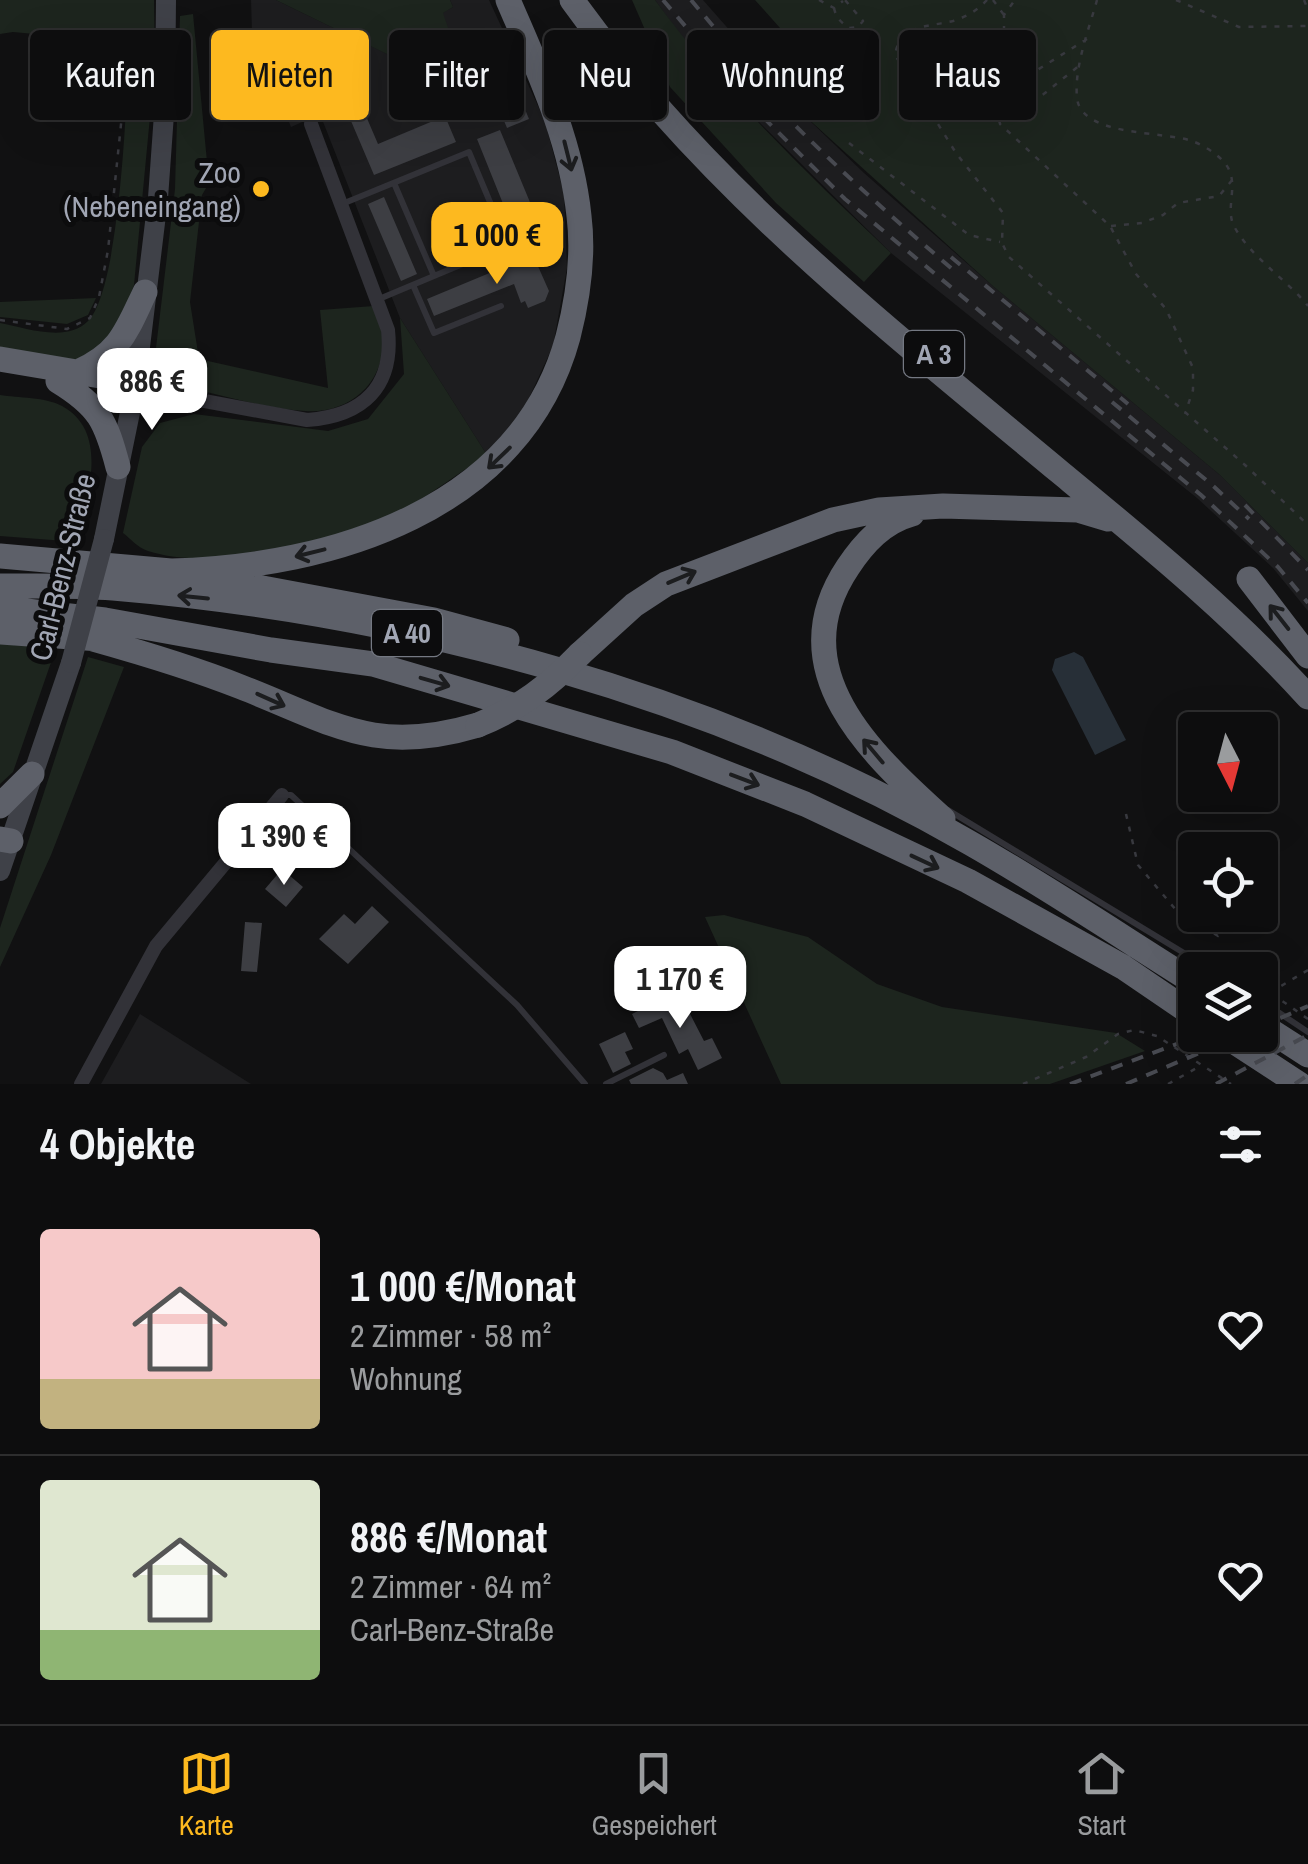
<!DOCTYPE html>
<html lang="de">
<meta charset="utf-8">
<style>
:root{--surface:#0d0d0e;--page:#161617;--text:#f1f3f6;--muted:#9a9c9e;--line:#2d2d2e;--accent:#fdb91f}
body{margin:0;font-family:"Archivo Narrow",sans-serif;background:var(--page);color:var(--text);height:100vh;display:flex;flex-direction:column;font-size:38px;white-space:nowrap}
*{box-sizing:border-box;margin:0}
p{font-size:32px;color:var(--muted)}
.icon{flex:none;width:55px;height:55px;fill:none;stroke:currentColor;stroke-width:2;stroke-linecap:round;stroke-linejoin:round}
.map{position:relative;height:1084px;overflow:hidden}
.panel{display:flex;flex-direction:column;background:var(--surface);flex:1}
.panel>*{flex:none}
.banner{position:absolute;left:30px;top:30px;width:1250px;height:90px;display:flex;gap:20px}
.needle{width:65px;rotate:174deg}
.tools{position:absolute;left:1178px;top:712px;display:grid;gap:20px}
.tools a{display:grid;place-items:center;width:100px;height:100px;border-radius:10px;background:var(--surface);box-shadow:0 10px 40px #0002,0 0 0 2px var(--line);font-size:50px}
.price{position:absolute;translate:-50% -85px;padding:0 22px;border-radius:20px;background:#fff;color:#222;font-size:32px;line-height:65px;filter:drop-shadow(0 2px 5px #0008)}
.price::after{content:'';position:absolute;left:50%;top:60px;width:30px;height:22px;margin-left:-15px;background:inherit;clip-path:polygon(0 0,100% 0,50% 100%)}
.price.active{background:var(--accent);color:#111}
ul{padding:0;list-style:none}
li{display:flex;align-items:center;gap:30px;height:250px;padding:0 40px}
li+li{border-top:2px solid var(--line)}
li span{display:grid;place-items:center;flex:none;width:280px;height:200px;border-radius:10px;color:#555}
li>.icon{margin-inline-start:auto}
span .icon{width:120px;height:120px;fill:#fffc;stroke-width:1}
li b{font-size:42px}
h2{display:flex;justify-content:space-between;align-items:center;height:120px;padding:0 40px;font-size:42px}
.pill{padding:0 35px;border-radius:10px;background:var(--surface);box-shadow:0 10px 40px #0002,0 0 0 2px var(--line);font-size:35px;line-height:90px}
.pill.active{background:var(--accent);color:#111}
.dock{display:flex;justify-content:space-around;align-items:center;height:140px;border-top:2px solid var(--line);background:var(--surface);font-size:28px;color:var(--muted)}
.dock a{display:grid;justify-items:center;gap:5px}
.dock .active{color:var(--accent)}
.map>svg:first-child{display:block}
.built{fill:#1d1d1f}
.green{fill:#1d251e}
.water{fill:#272f37}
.building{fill:#3d3e43}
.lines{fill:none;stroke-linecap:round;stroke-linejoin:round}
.path{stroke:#38393f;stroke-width:2.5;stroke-dasharray:5 8;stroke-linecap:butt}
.service{stroke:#323238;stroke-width:6}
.minor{stroke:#323238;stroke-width:14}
.secondary{stroke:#3f4148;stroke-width:20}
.motorway{stroke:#5d6069;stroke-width:25}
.rail{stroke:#484a51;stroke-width:4;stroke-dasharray:12 10;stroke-linecap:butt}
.secondary-bridge{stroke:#3f4148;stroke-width:20}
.motorway-bridge{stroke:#5d6069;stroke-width:25}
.oneway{stroke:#1c1d1f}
.poi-dot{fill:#fdb91f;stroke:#0c0c0d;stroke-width:4}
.labels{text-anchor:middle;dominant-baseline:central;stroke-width:10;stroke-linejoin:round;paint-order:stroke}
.shield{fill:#0c0c0d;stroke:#747882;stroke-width:2.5}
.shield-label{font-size:28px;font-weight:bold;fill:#a1a6b4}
.poi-label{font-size:30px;fill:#a1a6b4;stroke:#0c0c0d;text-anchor:end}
.street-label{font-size:30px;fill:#a1a6b4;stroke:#0c0c0d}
</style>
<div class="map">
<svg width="1308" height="1084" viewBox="0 0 1308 1084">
<rect width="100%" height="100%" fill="#111112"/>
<!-- built -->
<path class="built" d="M251,0H276L470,94L442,13L453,7L450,0H489L545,121L564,194L567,268L553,346L523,411L487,455L400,318L320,114L291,127L252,32Z
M655,0H703L805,116L864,173L994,287L1220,475L1308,563V611L1273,568L1197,498L891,253L756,119L683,39Z
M140,1014L251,1084H101Z"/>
<!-- green -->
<path class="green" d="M0,0H154L155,64L134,285C127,303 122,329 108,344C82,372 33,356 0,351V323C26,328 67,343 88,321C119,291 127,106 128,58L89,39L13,32L0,34Z
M276,0H450L453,7L443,13L471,95Z
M632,0H655C723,93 808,174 891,253L864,282L776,203L670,87Z
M755,0H1308V563L1220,475L994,287L805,116V56Z
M193,14L209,183L202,195L190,302L199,359L328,388L320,310L374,306C377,318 383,332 383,344C382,386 347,414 305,411C266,409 215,393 176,385L156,348L175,189L180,16Z
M96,298L88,315L67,324L0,317V302Z
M400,318L487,455C457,474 427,497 396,514C336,545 212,572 148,551C138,548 131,539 123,533L142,447L160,423L194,414L328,431L368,419L404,374Z
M0,395C18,398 46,397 62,406C111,433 86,498 78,542L0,536Z
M0,644L56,648L13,772L0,784Z
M88,657L124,667L51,855L0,967V928Z
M724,915L808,937L877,984L942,1007L1116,1033L1145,1051L1050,1084H781L705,917Z"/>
<!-- water -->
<path class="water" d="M1074,652L1083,657L1126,740L1095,755L1052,670L1055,659Z"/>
<!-- building -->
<path class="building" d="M361,47L369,66L348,74L378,144L445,116L456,142L374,175L334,81L292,97L283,77L325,59L323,56L334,51L336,57Z
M512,78L529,119L507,128L490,87Z
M500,130L544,236L520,246L477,139Z
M384,197L417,274L401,281L368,204Z
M533,255L549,291L545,301L528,308L525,301L521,303L514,284L434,316L427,299Z
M282,869L303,887L286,907L265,889Z
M372,906L389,922L348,964L319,939L344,914L355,924Z
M245,922L262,923L257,972L241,971Z
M669,995L678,1015L688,1010L704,1041L712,1038L722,1058L698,1070L688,1049L679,1054L662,1018L639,1028L632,1014Z
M625,1032L633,1049L625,1052L631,1064L613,1073L599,1044Z
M653,1068L663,1073L667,1080L683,1073L688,1084H631L629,1080Z"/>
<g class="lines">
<!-- path -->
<path class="path" d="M819,0L834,8L843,1
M987,0C978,10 966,17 953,21C929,27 900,24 895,55L956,153L1003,213L1002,243L1009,257L1245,465L1308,525
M993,0L1004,15
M1097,0C1089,29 1074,67 1077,98C1081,137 1165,131 1192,141C1203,145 1216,153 1224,162C1242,183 1223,208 1235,228C1252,258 1286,279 1308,306
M1176,0L1239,27L1308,26
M1304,0L1308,10
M834,8C836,18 841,22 849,28L858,27L863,21L845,0
M1087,39L1002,92L996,108L1000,124L1110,226L1136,274L1166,309L1193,368V390L1185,414
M996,97L979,73L1004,28V15L1015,0
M1031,100L1040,97L1080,65
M849,143L969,235L1000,242
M1111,226L1142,223L1163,215L1178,203L1219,196L1233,179
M0,320L67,329L90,318L99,297L108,250L123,105
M1126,814L1138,865L1176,910L1218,936L1239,915
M1308,970L1276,989L1278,998L1308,1019
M1023,1084L1086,1057L1118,1034L1134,1030L1157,1036L1231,1084
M1168,1084L1202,1065"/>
<!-- service -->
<path class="service" d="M394,183L434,276
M342,204L469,152L508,245L379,299
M413,285L434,333L501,306
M283,795H291L517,1005L585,1084
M948,810L1212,970
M1260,1000L1308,1032
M606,1084L664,1055"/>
<!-- minor -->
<path class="minor" d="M135,388L307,420C363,416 394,387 388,330L311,124
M81,1084L156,946L282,795"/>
<!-- secondary -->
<path class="secondary" d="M104,539L135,388L158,198L165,100L166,0
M0,871L71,663"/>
<!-- motorway -->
<path class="motorway" d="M572,0C706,187 887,328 1061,473C1147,544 1234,615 1308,697
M0,359L112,378L135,388
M78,372C120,353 126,332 145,292
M58,381C99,406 106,421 118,467
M912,514C883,522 864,543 848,567C779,670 871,754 943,819
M0,556L171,571L434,620L507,640
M171,571C332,567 521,510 568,337C578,298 584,256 579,216C571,139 538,70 508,0
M1249,579L1308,656
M0,586C38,586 76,585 113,588C409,613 712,694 970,843C1047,887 1120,936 1195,983
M0,608L105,620L271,650L373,664L672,752L805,804L968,881L1123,967L1195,1016
M0,632L100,639
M93,639C143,653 193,668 241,687C334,723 374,756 478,725
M580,654L634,605L666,584L833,520L879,510L943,506L1078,510L1108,519
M0,806L32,774
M0,839L11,841
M1260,1024L1308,1055
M1224,1035L1299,1084"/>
<!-- rail -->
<path class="rail" d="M663,0L761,115L845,199L1201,495L1278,567L1308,603
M691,0L734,51
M721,46C794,130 874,202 958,274
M951,257L1128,404
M1112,402L1211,484L1249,519
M1245,505L1308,570
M1260,1027L1308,1006
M1070,1084L1201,1035
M1126,1084L1242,1035
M1216,1084L1308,1035
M1295,1084L1308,1075"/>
<!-- secondary-bridge -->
<path class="secondary-bridge" d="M71,663L104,539"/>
<!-- motorway-bridge -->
<path class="motorway-bridge" d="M478,725C520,708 549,686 580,654"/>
</g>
<!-- one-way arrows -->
<defs><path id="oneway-shaft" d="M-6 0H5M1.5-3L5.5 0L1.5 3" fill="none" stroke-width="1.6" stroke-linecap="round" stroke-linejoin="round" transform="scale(2.5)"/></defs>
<g class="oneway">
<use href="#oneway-shaft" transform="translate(568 156) rotate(76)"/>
<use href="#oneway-shaft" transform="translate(499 458) rotate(136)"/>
<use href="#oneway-shaft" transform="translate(310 553) rotate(166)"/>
<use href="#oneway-shaft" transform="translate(682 577) rotate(-23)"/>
<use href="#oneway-shaft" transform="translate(193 597) rotate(-174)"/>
<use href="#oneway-shaft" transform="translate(1279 617) rotate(-128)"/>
<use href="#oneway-shaft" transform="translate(435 682) rotate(16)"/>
<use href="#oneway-shaft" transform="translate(271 700) rotate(24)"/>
<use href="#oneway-shaft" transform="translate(873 751) rotate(-130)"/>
<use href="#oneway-shaft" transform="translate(745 780) rotate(21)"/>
<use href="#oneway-shaft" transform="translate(925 862) rotate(25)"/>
</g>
<!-- markers -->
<circle class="poi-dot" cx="261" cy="189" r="10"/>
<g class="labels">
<!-- shield labels -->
<g class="shield">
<rect x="904" y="331" width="60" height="46" rx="8"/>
<rect x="372" y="610" width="70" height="46" rx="8"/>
</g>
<g class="shield-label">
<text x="934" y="354">A 3</text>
<text x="407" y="633">A 40</text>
</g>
<!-- poi labels -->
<g class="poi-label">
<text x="241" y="172">Zoo<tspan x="241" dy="34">(Nebeneingang)</tspan></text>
</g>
<!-- street labels -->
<g class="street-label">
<text transform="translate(62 567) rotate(-76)">Carl-Benz-Straße</text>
</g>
</g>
</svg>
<div class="tools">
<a><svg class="needle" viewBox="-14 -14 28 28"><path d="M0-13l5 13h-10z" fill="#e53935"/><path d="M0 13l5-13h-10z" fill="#9a9c9e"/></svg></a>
<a><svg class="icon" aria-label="locate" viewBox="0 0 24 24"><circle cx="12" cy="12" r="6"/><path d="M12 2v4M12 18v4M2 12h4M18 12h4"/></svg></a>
<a><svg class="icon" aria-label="layers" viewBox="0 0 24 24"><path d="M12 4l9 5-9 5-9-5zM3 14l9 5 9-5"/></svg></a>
</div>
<b class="price active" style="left:497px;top:287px">1 000 €</b>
<b class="price" style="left:152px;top:433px">886 €</b>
<b class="price" style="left:284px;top:888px">1 390 €</b>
<b class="price" style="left:680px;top:1031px">1 170 €</b>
<div class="banner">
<a class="pill">Kaufen</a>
<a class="pill active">Mieten</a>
<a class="pill">Filter</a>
<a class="pill">Neu</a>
<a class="pill">Wohnung</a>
<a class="pill">Haus</a>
</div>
</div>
<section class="panel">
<h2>4 Objekte<svg class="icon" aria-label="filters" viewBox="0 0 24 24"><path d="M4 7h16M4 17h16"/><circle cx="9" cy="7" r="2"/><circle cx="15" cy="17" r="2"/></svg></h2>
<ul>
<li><span style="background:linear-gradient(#f6c9c9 75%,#c2b280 0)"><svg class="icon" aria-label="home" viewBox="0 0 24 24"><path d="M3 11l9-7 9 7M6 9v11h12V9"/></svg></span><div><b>1 000 €/Monat</b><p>2 Zimmer · 58 m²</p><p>Wohnung</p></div><svg class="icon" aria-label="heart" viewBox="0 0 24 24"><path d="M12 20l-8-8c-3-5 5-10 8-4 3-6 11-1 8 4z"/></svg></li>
<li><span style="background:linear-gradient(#dfe7d0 75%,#8fb573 0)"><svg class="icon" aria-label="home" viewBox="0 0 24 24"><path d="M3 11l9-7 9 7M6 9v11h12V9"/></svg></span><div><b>886 €/Monat</b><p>2 Zimmer · 64 m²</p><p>Carl-Benz-Straße</p></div><svg class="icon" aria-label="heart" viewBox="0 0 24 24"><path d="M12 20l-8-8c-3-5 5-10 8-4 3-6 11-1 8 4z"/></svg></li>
</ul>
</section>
<nav class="dock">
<a class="active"><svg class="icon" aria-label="map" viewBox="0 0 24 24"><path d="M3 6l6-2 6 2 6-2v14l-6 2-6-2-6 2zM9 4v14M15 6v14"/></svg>Karte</a>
<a><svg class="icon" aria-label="saved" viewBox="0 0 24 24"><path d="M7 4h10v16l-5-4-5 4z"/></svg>Gespeichert</a>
<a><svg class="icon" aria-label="home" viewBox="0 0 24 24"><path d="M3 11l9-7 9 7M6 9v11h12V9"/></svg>Start</a>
</nav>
